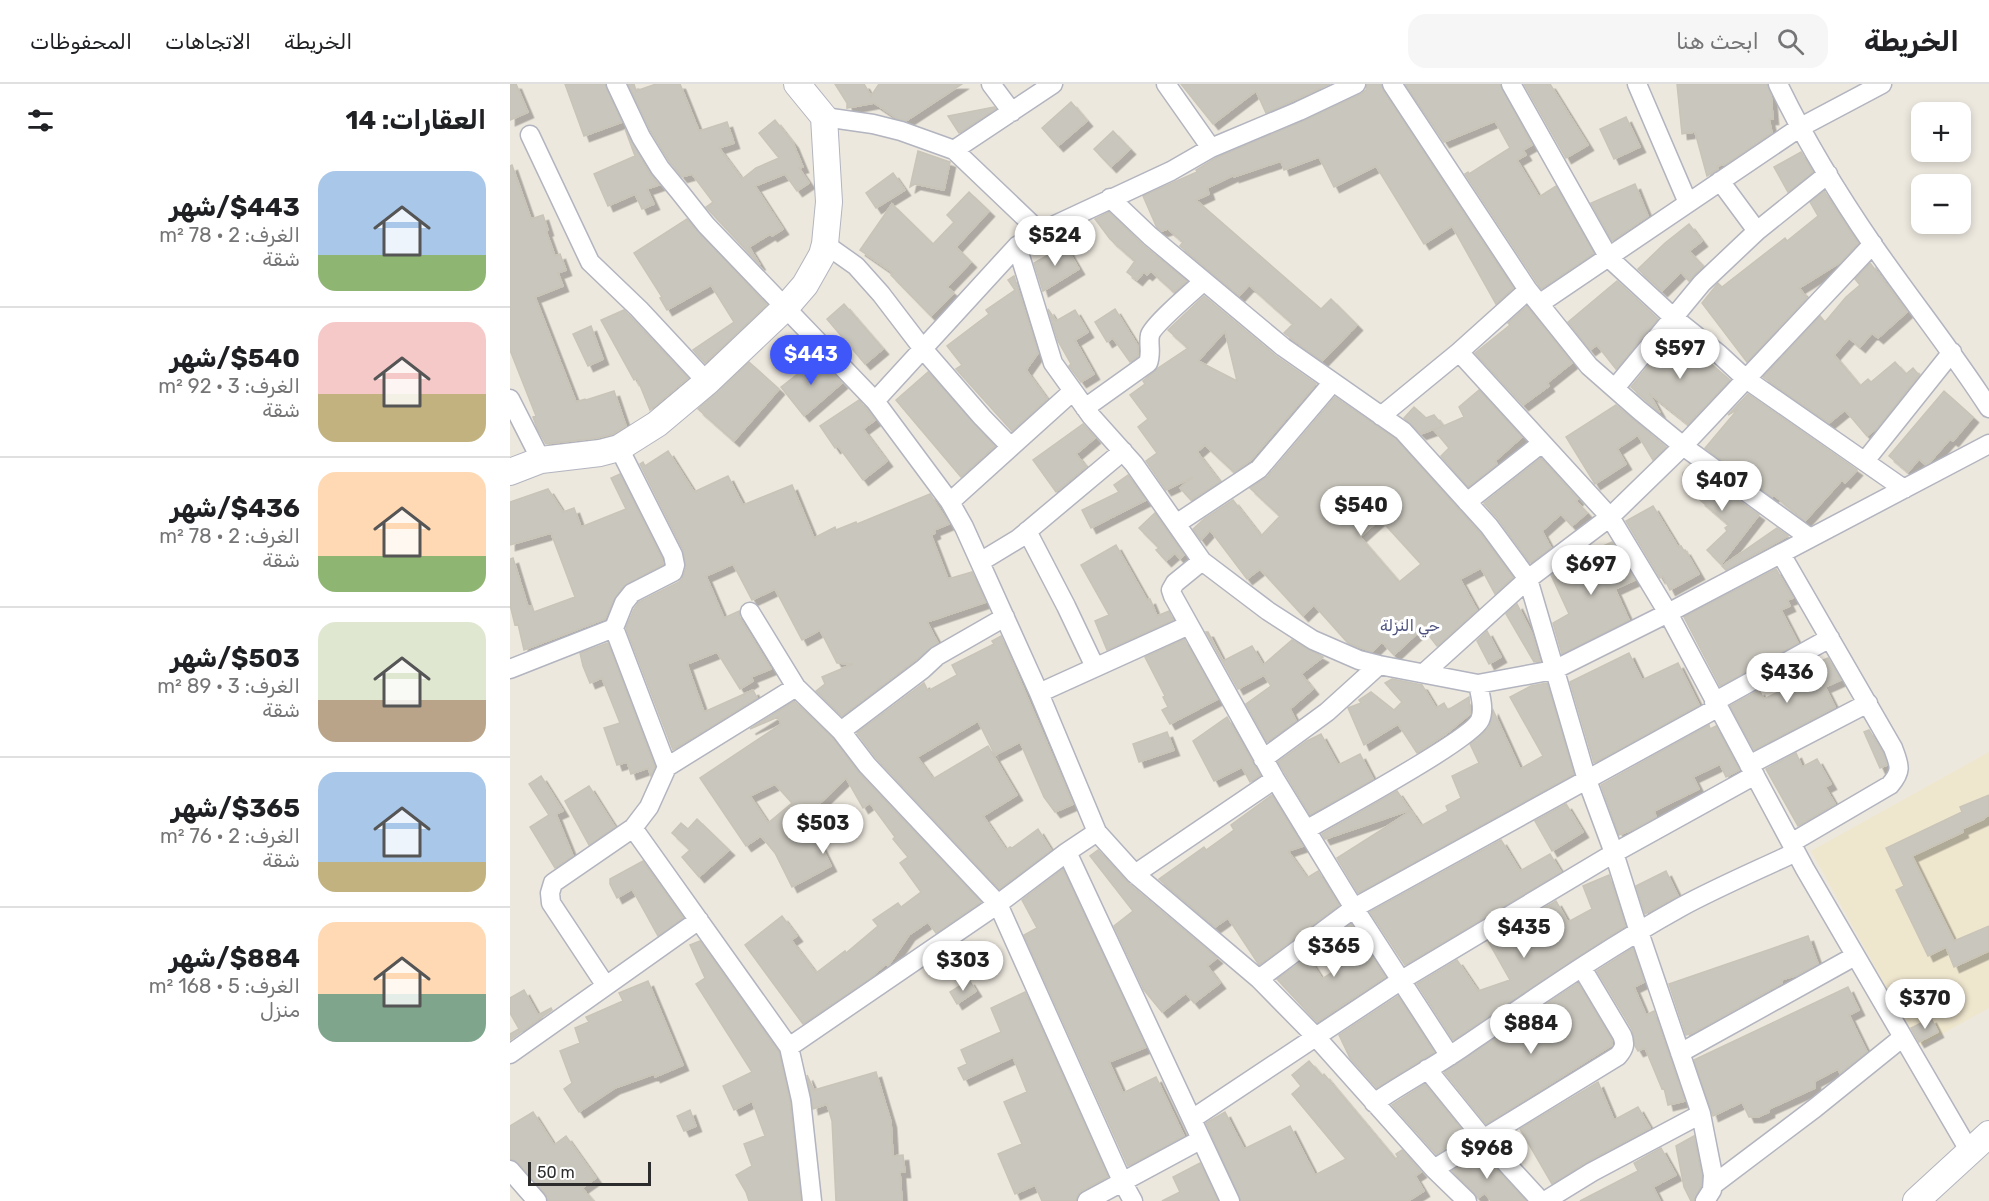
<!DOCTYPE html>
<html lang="ar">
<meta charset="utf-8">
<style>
:root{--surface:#fff;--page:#f6f6f6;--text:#202124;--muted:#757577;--line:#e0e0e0;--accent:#3f57f9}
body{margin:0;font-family:Rubik,Cairo,sans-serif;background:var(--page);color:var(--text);direction:rtl;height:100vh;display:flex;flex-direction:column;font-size:22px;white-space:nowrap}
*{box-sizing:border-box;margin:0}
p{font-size:20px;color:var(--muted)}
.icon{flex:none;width:33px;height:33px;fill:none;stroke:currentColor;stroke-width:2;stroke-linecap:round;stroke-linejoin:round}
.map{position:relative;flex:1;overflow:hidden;direction:ltr}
.panel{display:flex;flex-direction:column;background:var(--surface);width:510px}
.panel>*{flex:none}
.controls{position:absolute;left:1401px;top:18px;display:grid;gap:12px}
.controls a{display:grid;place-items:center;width:60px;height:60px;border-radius:12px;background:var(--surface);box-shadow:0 3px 9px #0003;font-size:30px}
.scale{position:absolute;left:18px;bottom:15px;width:123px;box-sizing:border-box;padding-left:6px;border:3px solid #2c2c2c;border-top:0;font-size:16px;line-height:21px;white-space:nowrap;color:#2c2c2c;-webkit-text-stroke:4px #fff;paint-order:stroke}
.price{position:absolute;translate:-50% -51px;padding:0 14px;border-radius:21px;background:#fff;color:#222;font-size:20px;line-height:39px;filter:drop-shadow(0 2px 3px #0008)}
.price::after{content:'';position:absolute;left:50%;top:36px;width:18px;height:14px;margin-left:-9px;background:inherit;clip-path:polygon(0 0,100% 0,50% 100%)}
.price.selected{background:var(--accent);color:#fff}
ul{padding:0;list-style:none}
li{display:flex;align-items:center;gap:18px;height:150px;padding:0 24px}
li+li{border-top:2px solid var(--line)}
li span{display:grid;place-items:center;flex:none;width:168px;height:120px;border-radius:18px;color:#555}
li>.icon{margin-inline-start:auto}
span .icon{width:72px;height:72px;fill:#fffc;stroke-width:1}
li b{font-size:26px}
h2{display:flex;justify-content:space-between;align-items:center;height:72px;padding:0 24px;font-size:26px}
header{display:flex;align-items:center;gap:36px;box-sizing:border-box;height:84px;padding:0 30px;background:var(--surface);border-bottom:2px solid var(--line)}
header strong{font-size:28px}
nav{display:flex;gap:33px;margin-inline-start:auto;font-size:21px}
.search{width:420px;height:54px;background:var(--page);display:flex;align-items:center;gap:15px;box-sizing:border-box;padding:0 21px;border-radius:18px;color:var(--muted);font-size:22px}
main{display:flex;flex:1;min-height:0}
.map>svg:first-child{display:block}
.education{fill:#efe6ce}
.building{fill:#c9c6bd;stroke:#c9c4b8;stroke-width:1.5;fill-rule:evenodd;filter:url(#shadow)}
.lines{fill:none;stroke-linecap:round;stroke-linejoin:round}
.street-casing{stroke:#b2b4bf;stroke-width:21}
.secondary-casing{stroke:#b2b4bf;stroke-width:28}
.street{stroke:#fff;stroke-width:18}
.secondary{stroke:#fff;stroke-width:26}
.labels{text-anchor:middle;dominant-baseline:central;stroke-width:6;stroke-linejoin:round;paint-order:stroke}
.neighbourhood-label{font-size:16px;fill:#4c527d;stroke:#fff}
</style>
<header>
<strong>الخريطة</strong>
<div class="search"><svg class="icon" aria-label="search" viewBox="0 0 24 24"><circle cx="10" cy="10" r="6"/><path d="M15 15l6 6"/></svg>ابحث هنا</div>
<nav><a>الخريطة</a><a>الاتجاهات</a><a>المحفوظات</a></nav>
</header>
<main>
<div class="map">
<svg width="1479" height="1117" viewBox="0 0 1479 1117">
<defs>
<filter id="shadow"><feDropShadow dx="5.5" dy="5.5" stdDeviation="0" flood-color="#0004"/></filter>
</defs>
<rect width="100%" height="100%" fill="#ede8de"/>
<!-- education -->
<path class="education" d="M1479,668V924L1409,963L1301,767Z"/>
<!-- building -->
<path class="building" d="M0,0H6L18,28L0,36Z
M55,0H95L112,38L74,52Z
M118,0H124L126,7L146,0H170L189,47L217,38L224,59L209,64L232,95L246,84L269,74L249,49L265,36L283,59L293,83L289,84L299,99L287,107L275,90L245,102L273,145L262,152L260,150L239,163L250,181L196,123L203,118L182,90L172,93L159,77L141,48Z
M325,0H354L361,12L369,0H452L396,37L388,35L364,19L337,24V19Z
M671,0H820L756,29L746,7L703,40Z
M857,0H871L873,6L1003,204L986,220L942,142L914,160L866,82L824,103L809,73L774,86L771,77L724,93V91L697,104L699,110L686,116L811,225L821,215L847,241L812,277L774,249L783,240L739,201L729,212L670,162L673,158L658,145L652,147L647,144L633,112L687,88L686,86L706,74L793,37L851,10L856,6Z
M895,0H990L1022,61L1013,66L1016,71L1007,76L1029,113L1046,102L1084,169L1031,205L955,90L958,88L959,90L1000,64L985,37L934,58Z
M1014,0H1040L1078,61L1056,74Z
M1167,0H1257L1261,10L1263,35H1259L1262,49L1216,80L1207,82L1208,85L1197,92L1185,48L1172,50Z
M561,18L577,37L548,62L532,44Z
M484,23L486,25L449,49L438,32Z
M1116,33L1130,63L1104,75L1090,45Z
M115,45L140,90L149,101L137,105L144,120L132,125L125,110L98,122L84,90L125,72Z
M603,47L620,65L601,83L584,65Z
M408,67L440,78L434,106L405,100L400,103Z
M1291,68L1303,88L1278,108L1264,83Z
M2,81L21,135L33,131L38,146L36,147L45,172L50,170L56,186L48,189L53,202L25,213L66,318L75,315L76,316L104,307L116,342L103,350L87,354L36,360L27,344L23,333L26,332L0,266V82Z
M383,89L395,106L366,124L356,109Z
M1125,100L1138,132L1102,157L1081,119Z
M1314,107L1348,159L1331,178L1289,204L1297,214L1237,278L1192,219L1208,199L1212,203L1275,154L1277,157L1308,132L1300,118Z
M459,108L479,127L446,163L461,178L437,203L444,209L421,232L381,191L383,189L350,166L382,120L423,160L444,138L437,131Z
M599,128L633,161L677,197L664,208L641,187L637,191L634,188L627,196L617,188L625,177L600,155L585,135Z
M177,135L257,221L195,279L183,266L224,238L201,201L157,226L150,214L152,213L124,169Z
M1179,140L1192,157L1179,167L1193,182L1179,197L1171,188L1152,207L1128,185L1155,159Z
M555,161L569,185L533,207L524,179Z
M1360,179L1397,228L1368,254L1362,249L1350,263L1339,254L1324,271L1350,302L1358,295L1361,298L1385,278L1396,290L1403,284L1409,291L1367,344L1357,352L1335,326L1319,339L1253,293L1310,232L1315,238L1336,213L1350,201L1345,195Z
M504,192L528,269L516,286L537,315L502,347L446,285L452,281L437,262L479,230L476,226L505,206L498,196Z
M1107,197L1148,235L1106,285L1087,261L1080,266L1058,238Z
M694,212L766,272L806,300L741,376L724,388L695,361L687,368L710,398L681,416L670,404L683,393L656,406L636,377L647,369L628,343L638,335L620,311L635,300L633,297L648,284L678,264L658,246ZM715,247L727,297L688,277Z
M334,220L373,265L355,280L317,235Z
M1017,222L1062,279L1037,299L1039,302L1013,321L965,269L1000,241L998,239Z
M538,225L546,237L565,226L578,248L565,256L584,290L571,298L559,282L561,280L548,257Z
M605,225L628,262V272L620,278L603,254L597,258L585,238Z
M114,226L178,294L140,326L127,294L124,296L91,236Z
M81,242L93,275L78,282L63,250Z
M1165,249L1220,296L1178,340L1139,309L1150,329L1121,303Z
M308,274L332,299L294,332L271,303Z
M239,278L269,305L224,357L188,325Z
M418,288L485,362L451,393L386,316Z
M969,306L1012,353L985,377L987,380L958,403L931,372L939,364L924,346L954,333L949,323Z
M1434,307L1463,333L1443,357L1440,355L1420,378L1416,381L1409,375L1398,388L1379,372Z
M1238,310L1347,386L1335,399L1332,396L1295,437L1264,411L1262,413L1195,364L1228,325L1218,331Z
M825,313L886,355L970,449L1003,493L985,510L971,484L950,495L967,526L927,562L913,544L884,571L872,558L862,568L838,559L804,521L793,532L750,485L737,495L700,446L691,456L683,445L694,435L723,416L751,452L770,432L740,404L758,392ZM870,435L911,480L889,498L850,453Z
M349,316L365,336L353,345L377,377L353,396L328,362L325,364L310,342Z
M1106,321L1156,363L1143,376L1128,351L1107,365L1116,380L1085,400L1056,353Z
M904,323L916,334L924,331L933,342L911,350L894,334Z
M573,340L585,354L566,370L576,383L546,408L523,376Z
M158,367L184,408L218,392L233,421L282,401L304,454L325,443L326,446L346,438L347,440L420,410L439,440L424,446L425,449L421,451L438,495L462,488L476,518L417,538L428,559L332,632L306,607L315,600L312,593L343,580L327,579L310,546L292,556L265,505L242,516L223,480L196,492L214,534L229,527L230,534L261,585L241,593L243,597L230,605L207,568L177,580L194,628L243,606L247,614L163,666L116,544L124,525L129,518L169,498L172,495L176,484L173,466L130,380L133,378L135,382Z
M1031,374L1068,415L1066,417L1077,429L1062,442L1051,430L1032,447L1041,464L1020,479L988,435L974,419Z
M1180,381L1249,431L1211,480L1197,466L1217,447L1215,444L1219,441L1190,416L1193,412L1173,395V389Z
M110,390L152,475L153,480L114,502L104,515L95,535L14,566L8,540L5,541L0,521V475L3,474L18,523L22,522L24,528L65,513L41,449L0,461V418L38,405L53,428L64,424L71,443L116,425L101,394Z
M618,391L636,416L581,444L572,426L609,408L604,401Z
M1143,422L1168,463L1171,462L1174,467L1175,466L1189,490L1160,506L1153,492L1150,494L1116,437Z
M645,429L674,471L670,475L665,469L656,477L646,466L649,464L629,444Z
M1267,444L1278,452L1216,486L1212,482Z
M1102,458L1125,496L1105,505L1119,536L1052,570L1043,539L1059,530L1041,491L1060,477Z
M606,461L637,516L640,515L647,532L659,527L663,536L597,566L585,537L599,531L571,481Z
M1266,485L1283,514L1277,516L1280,522L1271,526L1288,559L1210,602L1174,533Z
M1007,520L1022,550L1030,577L1024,578L996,530Z
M977,547L991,573L979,580L967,557Z
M696,548H698L713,577L742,562L753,581L782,556L813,573L791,590L803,605L780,625L786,637L757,658L736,620L761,602L754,591L728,605Z
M491,552L563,720L545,728L534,713L510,658L485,671L468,637L407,673L423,695L478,662L507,711L473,732L496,766L500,763L502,764L528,745L541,766L489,805L366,674L347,649L414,599L418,607L447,591L442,581L484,560L482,557Z
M674,555L708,615L660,640L652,626L658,623L653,613L655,612L635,573Z
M98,559L145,683L141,692L138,684L121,690L117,678L107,681L94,644L110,639L92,594L80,599L73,582L70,569Z
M1119,569L1132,596L1168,579L1189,621L1084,679L1060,598Z
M1318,574L1331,596L1315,603L1325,623L1244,666L1220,622L1249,606L1254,615L1284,600L1278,590L1298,579L1299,582Z
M882,595L912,601L926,624L934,619L938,626L959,613L960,630L936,650L907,669L888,640L854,661L838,624L851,619L849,616L861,608L884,626L892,618L875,599Z
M1037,599L1064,690L848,809L827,774L901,727L911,742L938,727L936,722L951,714L942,692L969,679L960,660L979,643L983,626L1010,685L1033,672L1000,613L1021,602Z
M284,617L323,654L349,689L471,818L426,849L418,838L399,851L378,882L376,880L359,895L293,940L235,861L272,832L287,852L281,856L306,889L335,867L336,869L368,842L363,836L388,819L391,823L411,808L390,779L398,773L383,755L385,753L360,719L353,724L336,694L303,726L319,746L308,756L321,782L282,803L265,769L251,752L236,762L190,694L271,640L268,633L240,645ZM265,700L282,719L258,739L240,712Z
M717,633L750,691L740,698L732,683L704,697L683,657Z
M1199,641L1200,645L1206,642L1229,686L1216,693L1210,680L1183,693L1189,705L1144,727L1146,733L1124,745L1109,751L1091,701Z
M1359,646L1373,669L1377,681L1370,684L1354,648Z
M657,648L664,666L629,678L623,660Z
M811,650L828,681L850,670L863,695L800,731L768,678L797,657Z
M1286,669L1292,683L1307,675L1321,700L1315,703L1325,720L1288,742L1256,685Z
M31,692L53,727L46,730L63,772L45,784L20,743L39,731L19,700Z
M79,702L105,743L79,761L55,717Z
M887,707L900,726L815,755L812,750Z
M762,711L793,762L778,767L797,794L808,787L829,821L749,881L718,834L705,843L649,795L694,763L696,766L724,746L721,741Z
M1479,711V731L1474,734V735L1452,745L1453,748L1402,772L1444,857L1479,842V867L1444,883L1436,863L1418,872L1386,806L1394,802L1376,764L1452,728L1450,723Z
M1056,720L1073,748L1042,767L1025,737Z
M187,735L219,766L189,793L172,773L180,766L162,749L171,739L178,745Z
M991,756L1010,787L1040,770L1051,788L895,881L860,828Z
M588,766L618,799L707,874L697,882L710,899L684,919L676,909L652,928L634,906L604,842L623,827L580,772Z
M133,777L173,834L148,852L122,805L107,814L100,800V795Z
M553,785L636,963L599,978L613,1009L646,993L674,1052L618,1082L514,851L527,844L512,816Z
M1156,787L1168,812L1135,830L1126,802Z
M1099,791L1115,842L943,956L907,900L947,876L968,907L1000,896L978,857L1046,817L1058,838L1082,825L1073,802Z
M841,840L875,893L807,938L767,895L798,873L812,895L840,877L825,852Z
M1298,852L1308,880L1288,891L1271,896L1272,899L1185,948L1176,951L1159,900Z
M190,857L269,968L280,1018L291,1117H239L236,1108L226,1091L242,1082L234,1060L255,1052L242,1017L224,1026L213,1002L242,988L186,900L195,894L180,861Z
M1123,864L1134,898L1124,903L1136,931L1144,927L1175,1017L1158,1021L1154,1004L1152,1005L1135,964L1128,967L1125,962L1122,945L1087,887Z
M459,896L466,907L447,920L440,908Z
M138,897L173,981L145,993L144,990L105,1004L69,1028L54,1005L62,999L50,967L70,959L65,944L79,938L76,933L113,917L109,909Z
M1068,899L1102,956V961L976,1040L934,988Z
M1338,903L1349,926L1339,931L1357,968L1330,989L1328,985L1305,997V1004L1259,1025V1028L1248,1033H1239L1232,1018L1203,1032L1184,976Z
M14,906L28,931L41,924L42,926L0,956V950L9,945L0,929V914Z
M515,908L598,1093L571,1107L567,1112L566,1117H532L525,1101L505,1110L488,1070L512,1060L494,1018L517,1008L503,973L454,996L448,984L457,980L451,966L491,948L481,924Z
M888,912L924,968L867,1004L840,974L829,951Z
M1421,934L1428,948L1409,958L1401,944Z
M799,977L812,992L814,990L885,1075L888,1073L886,1070L892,1066L911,1088L905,1092L914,1107L898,1117H731L696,1039L715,1028L734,1065L780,1042L805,1091L836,1075L782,1010L791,1002L782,991Z
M366,988L381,1038L383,1072L393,1071L395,1088H390L392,1117H326L322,1037L317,1020L303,1025L297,991L304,1006Z
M1088,998L1104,1036L1128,1023L1140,1044L1077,1078L1042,1100L1010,1045Z
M915,1000L957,1052L926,1070L882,1021Z
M180,1026L186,1042L174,1047L167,1032Z
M23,1028L44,1061L56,1052L86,1094L72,1104L83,1117H38L35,1110L8,1079L0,1075V1042Z
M1184,1052L1192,1092L1191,1102L1184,1116L1181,1117L1174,1103L1166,1062Z
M1151,1064L1166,1091L1143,1103L1150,1117H1070L1128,1087L1124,1079Z
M972,1069L1016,1117H981L975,1109L968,1114L942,1087Z
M690,1079L708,1117H652L670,1108L663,1093Z"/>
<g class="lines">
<defs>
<path id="street" d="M106,0L131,53L150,84L169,107L196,141L365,317L440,418L454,443L529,609L587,748L625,790L749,895L806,953L924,1085L957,1117
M481,0L502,28
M656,0L701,64
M882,0L1018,206L1079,282L1129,326L1173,362L1300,454
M1001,0L1099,174L1164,234L1209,270L1236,295L1394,405
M1127,0L1178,119
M1268,0C1295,56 1328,110 1363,161C1401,216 1443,268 1479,324
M314,33L363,40L391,47L444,66L530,148
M20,51L80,178L129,225L197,298
M444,66L543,0
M1210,97L1247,147
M600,114L640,152L773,263L893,347L979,442L1018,495L1077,696L1104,769L1129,848L1191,1030L1203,1091L1202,1106L1195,1117
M315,160L346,182L371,210L413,265L472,333L501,363
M507,162L543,279L581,332L624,380L692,477L758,527L803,556L849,576L869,581L968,600L1044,586L1158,529L1479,360
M1029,220L1289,44L1372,0
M949,268L1100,433L1158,529L1295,785L1460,1068
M1105,304L1192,199L1247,147L1318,90
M0,315L31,376
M365,317L507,162L530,148L661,87L701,64L789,27L846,0
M575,324L638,279C642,269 638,260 640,251C643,241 684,206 694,197
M871,332L949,268L1018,206
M1355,377L1442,268
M440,418L563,307
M957,418L1032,359
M666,440L749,385L823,298
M517,447L556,522L585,583
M1271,470L1383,664C1389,681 1393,686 1380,701L1281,759
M692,477L665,499L661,506L663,512L765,695L844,824L940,972
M470,478L508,455L613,367
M240,528L286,603L331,647L357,681L488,820L612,1097L623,1117
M104,544L157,683
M0,585L104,544L114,519L122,509L163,488L165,481L163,471L109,364
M914,589L1018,495L1100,433L1173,362L1363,160
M529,609L679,541
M1204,618L1320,554
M331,647L413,585L427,572L495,533
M753,675L817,628L869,581
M1239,681L1358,619
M123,744L279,963L291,1016L302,1117
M796,746C823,730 961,656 970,636C975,625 970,611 968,600
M557,768L720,1117
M625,790L765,695
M749,895L844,824L1207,624
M96,902L41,819L40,809L43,799L123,744L139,723L157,683L286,603
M279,963L488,820L557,768L587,748
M1170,969L1345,872
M0,970L189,836
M917,985L973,1054L1031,1117
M864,1019C893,999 924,983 953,963C1024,915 1095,865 1171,823C1208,803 1248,786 1286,768
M682,1035L890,897L1104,769L1245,691
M924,1085L1108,972C1114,965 1116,960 1112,951L1072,884
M0,1086L27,1117
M1203,1101L1305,1024L1393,953
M577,1117L690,1056
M1035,1117L1082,1088L1191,1030"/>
<path id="secondary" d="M0,388L31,376L90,369L109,364L147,340L197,298L276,223L295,201L312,171L315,160L319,118L314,33L287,0
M1406,1117L1479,1050"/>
</defs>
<!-- street casing -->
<use href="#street" class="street-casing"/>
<!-- secondary casing -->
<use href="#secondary" class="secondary-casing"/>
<!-- street -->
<use href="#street" class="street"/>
<!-- secondary -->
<use href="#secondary" class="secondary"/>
</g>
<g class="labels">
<!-- neighbourhood labels -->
<g class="neighbourhood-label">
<text x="900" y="541">حي النزلة</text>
</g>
</g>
</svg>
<div class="controls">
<a>+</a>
<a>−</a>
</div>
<div class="scale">50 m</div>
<b class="price" style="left:545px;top:183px">$524</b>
<b class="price" style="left:1170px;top:296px">$597</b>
<b class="price selected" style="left:301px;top:302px">$443</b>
<b class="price" style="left:1212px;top:428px">$407</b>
<b class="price" style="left:851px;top:453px">$540</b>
<b class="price" style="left:1081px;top:512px">$697</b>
<b class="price" style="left:1277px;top:620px">$436</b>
<b class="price" style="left:313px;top:771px">$503</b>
<b class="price" style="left:1014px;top:875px">$435</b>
<b class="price" style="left:824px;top:894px">$365</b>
<b class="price" style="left:453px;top:908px">$303</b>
<b class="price" style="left:1415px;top:946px">$370</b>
<b class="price" style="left:1021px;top:971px">$884</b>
<b class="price" style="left:977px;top:1096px">$968</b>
</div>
<section class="panel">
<h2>العقارات: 14<svg class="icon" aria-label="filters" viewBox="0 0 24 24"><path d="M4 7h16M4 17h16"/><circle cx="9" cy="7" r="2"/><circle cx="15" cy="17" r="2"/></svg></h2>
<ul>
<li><span style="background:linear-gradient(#a9c7e8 70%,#8fb573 0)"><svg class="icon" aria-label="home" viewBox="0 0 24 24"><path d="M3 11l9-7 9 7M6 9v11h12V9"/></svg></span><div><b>$443/شهر</b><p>الغرف: 2 · 78 m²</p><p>شقة</p></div></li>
<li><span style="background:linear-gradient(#f6c9c9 60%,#c2b280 0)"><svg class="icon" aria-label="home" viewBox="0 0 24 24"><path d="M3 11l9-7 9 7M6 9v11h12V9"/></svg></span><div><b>$540/شهر</b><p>الغرف: 3 · 92 m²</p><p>شقة</p></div></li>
<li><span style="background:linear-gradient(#ffd9b3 70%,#8fb573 0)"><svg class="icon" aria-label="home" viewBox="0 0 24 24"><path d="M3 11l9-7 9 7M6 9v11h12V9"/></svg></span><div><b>$436/شهر</b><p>الغرف: 2 · 78 m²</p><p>شقة</p></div></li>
<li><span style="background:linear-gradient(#dfe7d0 65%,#b9a48a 0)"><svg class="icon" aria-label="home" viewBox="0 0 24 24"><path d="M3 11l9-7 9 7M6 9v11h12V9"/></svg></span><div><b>$503/شهر</b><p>الغرف: 3 · 89 m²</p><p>شقة</p></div></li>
<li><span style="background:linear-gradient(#a9c7e8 75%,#c2b280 0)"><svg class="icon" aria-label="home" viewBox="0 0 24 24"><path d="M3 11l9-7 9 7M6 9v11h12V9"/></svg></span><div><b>$365/شهر</b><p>الغرف: 2 · 76 m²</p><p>شقة</p></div></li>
<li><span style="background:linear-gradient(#ffd9b3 60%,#7fa58c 0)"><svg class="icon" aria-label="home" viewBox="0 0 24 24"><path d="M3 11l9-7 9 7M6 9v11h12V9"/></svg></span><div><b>$884/شهر</b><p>الغرف: 5 · 168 m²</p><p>منزل</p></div></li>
</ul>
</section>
</main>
